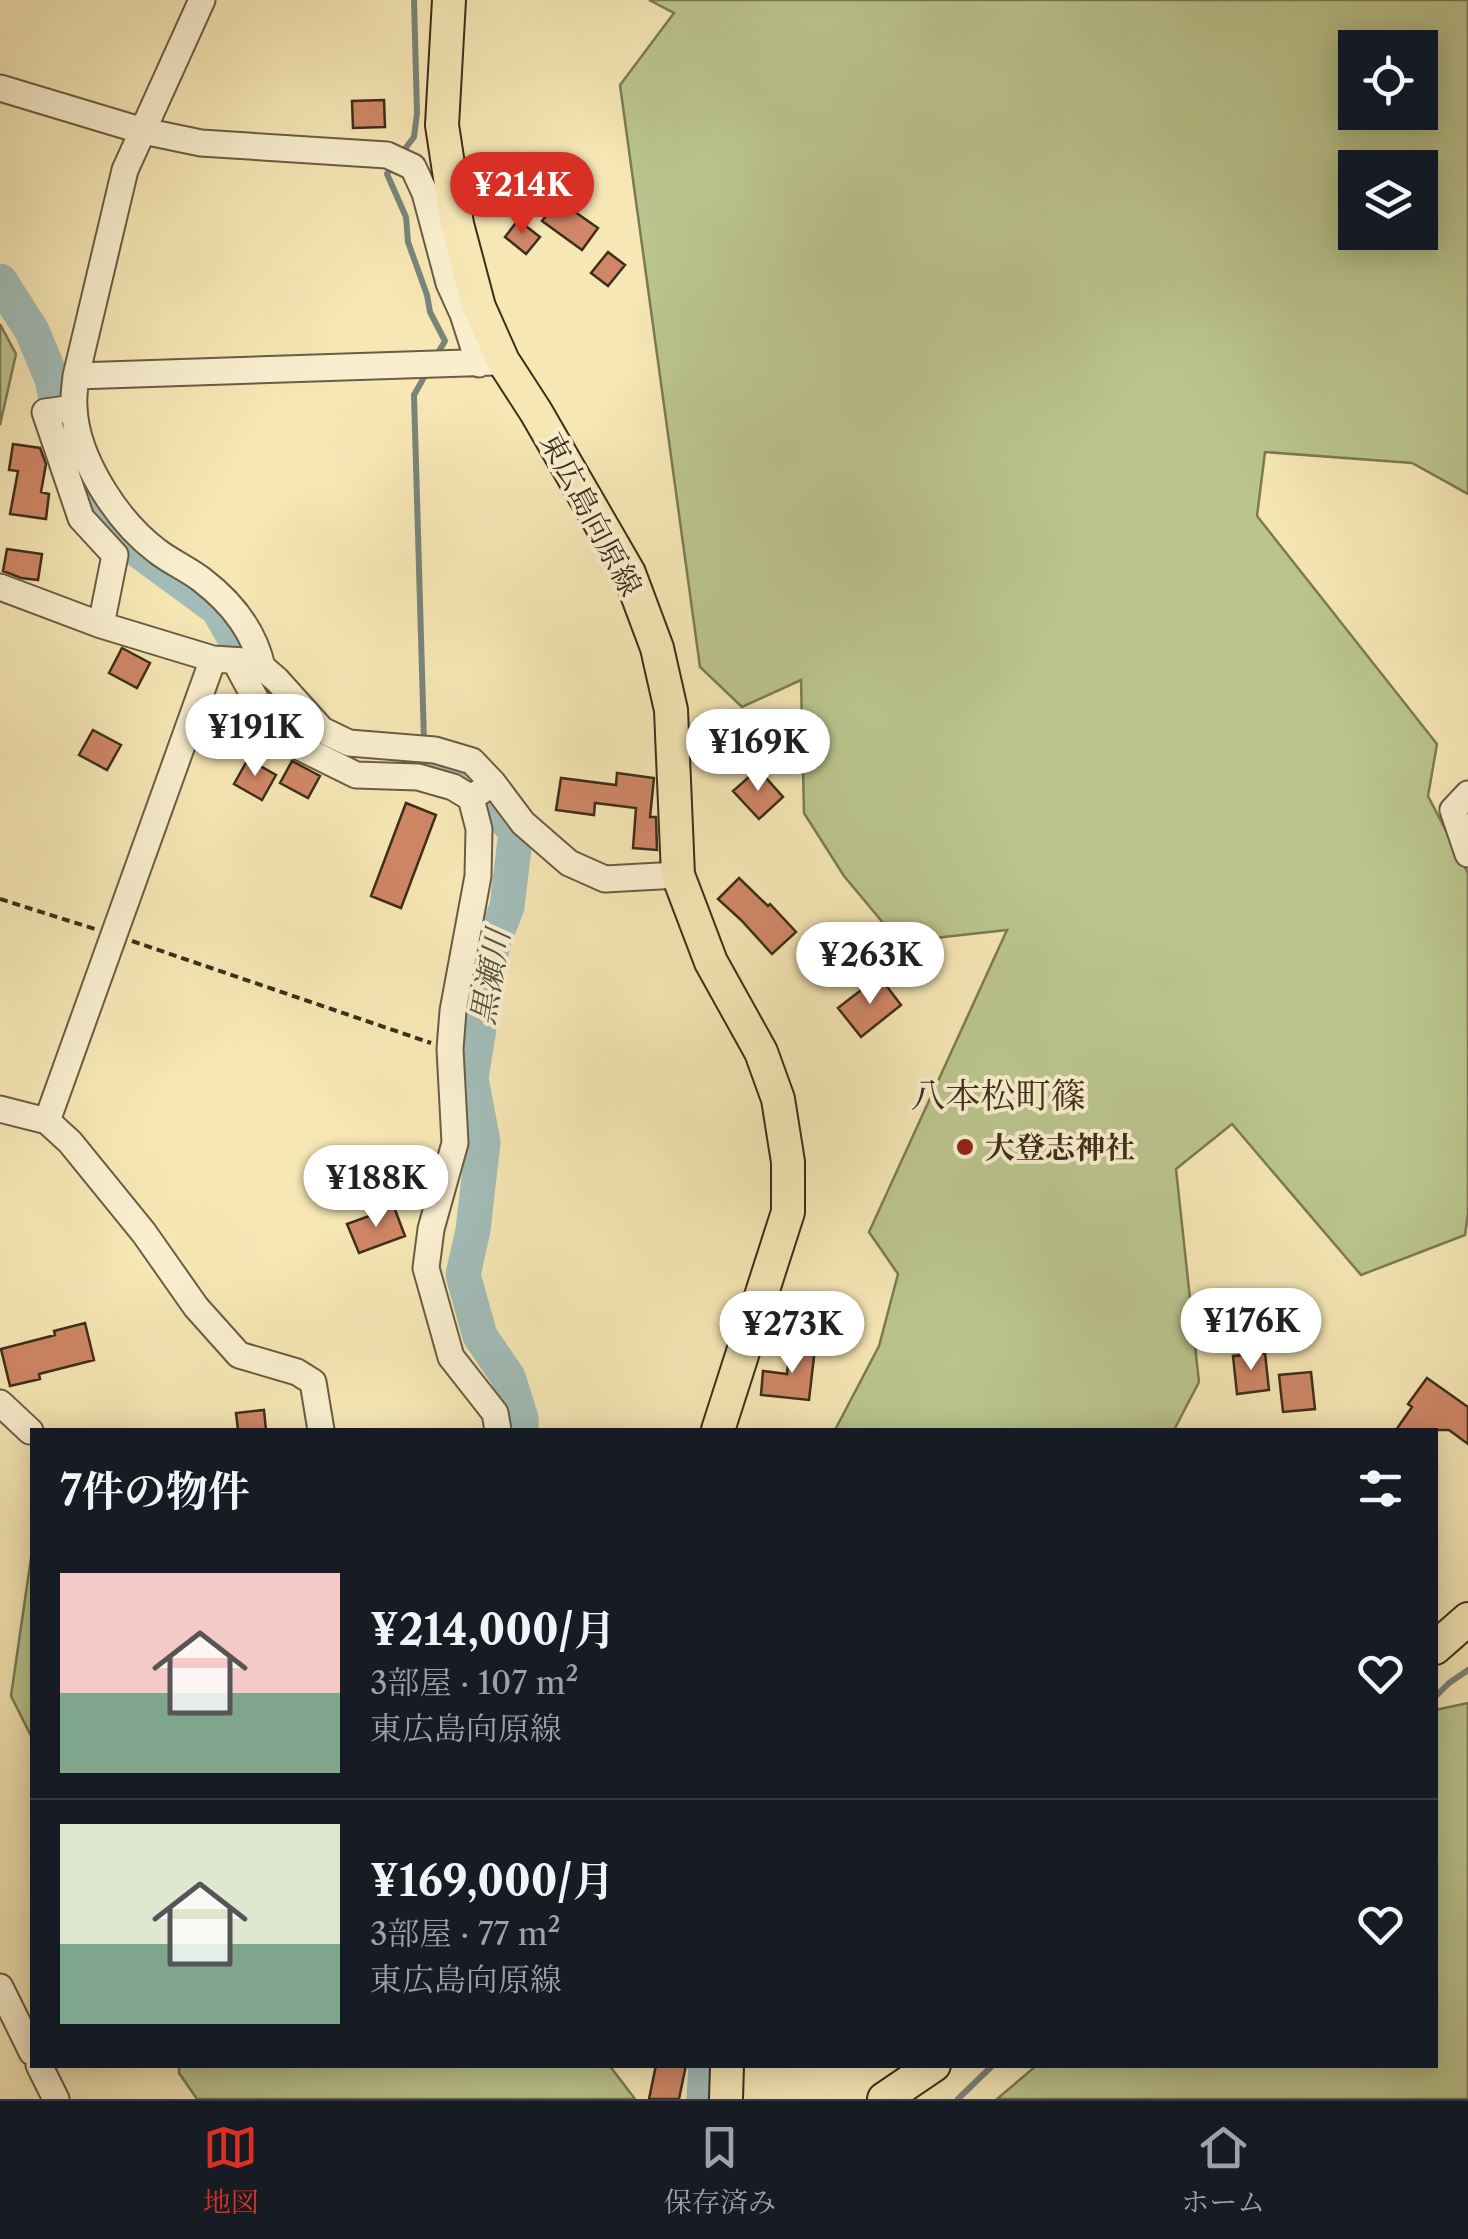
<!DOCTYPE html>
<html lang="ja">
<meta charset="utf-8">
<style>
:root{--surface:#171b24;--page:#242831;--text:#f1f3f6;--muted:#9ea1a6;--line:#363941;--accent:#d93025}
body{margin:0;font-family:"Libre Caslon Text","Noto Serif JP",serif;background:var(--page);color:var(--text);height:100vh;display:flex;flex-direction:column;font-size:38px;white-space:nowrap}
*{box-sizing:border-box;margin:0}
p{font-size:32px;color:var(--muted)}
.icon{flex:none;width:55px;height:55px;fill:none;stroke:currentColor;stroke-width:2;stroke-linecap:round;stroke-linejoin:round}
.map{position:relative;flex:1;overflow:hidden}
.panel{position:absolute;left:30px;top:1428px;width:1408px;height:640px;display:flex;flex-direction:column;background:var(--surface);border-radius:0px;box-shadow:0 5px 25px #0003}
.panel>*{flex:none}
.buttons{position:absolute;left:1338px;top:30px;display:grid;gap:20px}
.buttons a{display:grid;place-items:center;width:100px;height:100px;border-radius:0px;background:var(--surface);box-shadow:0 5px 25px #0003;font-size:50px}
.price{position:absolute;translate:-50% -85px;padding:0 22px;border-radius:35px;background:#fff;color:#222;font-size:32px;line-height:65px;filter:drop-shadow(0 2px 5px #0008)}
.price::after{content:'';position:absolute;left:50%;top:60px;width:30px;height:22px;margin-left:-15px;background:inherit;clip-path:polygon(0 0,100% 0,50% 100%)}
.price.selected{background:var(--accent);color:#fff}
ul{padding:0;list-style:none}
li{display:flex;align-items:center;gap:30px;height:250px;padding:0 30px}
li+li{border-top:2px solid var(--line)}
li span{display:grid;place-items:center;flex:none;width:280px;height:200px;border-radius:0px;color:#555}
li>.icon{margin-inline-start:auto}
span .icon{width:120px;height:120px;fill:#fffc;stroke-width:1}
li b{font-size:42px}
h2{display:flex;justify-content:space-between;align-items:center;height:120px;padding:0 30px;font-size:42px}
.tab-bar{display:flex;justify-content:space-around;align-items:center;height:140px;border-top:2px solid var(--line);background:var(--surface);font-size:28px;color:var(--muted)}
.tab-bar a{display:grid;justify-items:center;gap:5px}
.tab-bar .selected{color:var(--accent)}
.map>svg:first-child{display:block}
.green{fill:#bbc58e;stroke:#7c7a54;stroke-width:2.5;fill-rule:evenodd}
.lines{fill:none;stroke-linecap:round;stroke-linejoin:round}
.stream{stroke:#7a847a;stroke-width:6}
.river{stroke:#a2bdb9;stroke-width:35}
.building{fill:#d08767;stroke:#3d2e1b;stroke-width:2.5}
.minor-casing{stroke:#6b5c42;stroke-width:29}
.major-casing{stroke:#3d2e1b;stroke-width:36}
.path{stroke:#3d2e1b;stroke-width:4;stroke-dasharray:8 5;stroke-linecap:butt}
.minor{stroke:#f9efcf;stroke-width:25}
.major{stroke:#f6e7b5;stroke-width:32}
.poi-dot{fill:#8f2418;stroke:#f9efcf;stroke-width:4}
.labels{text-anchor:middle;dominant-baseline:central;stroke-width:8;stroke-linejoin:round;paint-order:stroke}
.street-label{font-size:30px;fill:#3d2e1b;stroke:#f9efcf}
.poi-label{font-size:30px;font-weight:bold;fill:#3d2e1b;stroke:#f9efcf;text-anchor:start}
.water-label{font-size:32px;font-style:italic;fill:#565242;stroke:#f9efcf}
.quarter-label{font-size:35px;fill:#3d2e1b;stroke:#f9efcf}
</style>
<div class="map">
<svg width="1468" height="2099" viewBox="0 0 1468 2099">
<rect width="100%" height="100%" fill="#f6e7b5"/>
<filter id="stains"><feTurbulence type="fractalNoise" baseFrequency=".002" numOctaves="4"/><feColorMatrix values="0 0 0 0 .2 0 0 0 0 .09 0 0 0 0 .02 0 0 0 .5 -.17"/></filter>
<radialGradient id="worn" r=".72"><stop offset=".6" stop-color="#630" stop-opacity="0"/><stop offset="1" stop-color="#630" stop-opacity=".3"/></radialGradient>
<!-- green -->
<path class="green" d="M649,0H1468V494L1412,463L1265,452L1257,516L1437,744L1428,796L1468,873V1213L1465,1235L1361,1275L1232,1124L1176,1169L1199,1382L1174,1430H835L879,1346L898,1274L869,1232L1007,930L899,942L844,876L804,813L801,680L742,707L700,667L620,85L674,13ZM1355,48H1420V112H1355ZM1355,168H1420V232H1355Z
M0,324L16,354L0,425Z
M32,1551V1735L31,1736L11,1696Z
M1468,1703V2099H997L1037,2065H1435V1710Z
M179,2065H609L635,2099H197L179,2073Z"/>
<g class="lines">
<!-- stream -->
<path class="stream" d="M401,154L414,137L417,113L414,0
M394,164L387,174L406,217L408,242L427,295L430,312L445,341L436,356
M424,741L414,395L427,372
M1435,1697L1449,1683L1468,1670
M958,2099L993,2065"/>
<!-- river -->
<path class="river" d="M0,281L32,331L52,379L62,429L105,526L218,609L241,649
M258,678L279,717L289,727L331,754
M421,768L472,782L516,831L507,907L493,942L471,1078L483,1142L473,1230L463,1275L480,1336L508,1377L521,1418V1430
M704,2099L706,2065"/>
</g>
<!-- building -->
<path class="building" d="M384,100L385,127L353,128L352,101Z
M558,200L598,228L582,250L542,221Z
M518,220L540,237L526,254L505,237Z
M608,252L625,265L608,286L591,273Z
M13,444L40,448L46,464L41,492L49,494L46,519L10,514L18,471L9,470Z
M7,549L42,554L38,580L21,578L3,571Z
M122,648L150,663L137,688L109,673Z
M93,730L121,745L107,770L79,755Z
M248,759L276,775L262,800L234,784Z
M292,761L320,776L308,798L280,783Z
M758,769L783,797L759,819L733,791Z
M617,773L654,778L650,817H656L657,850L633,848L636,808L595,803L594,815L556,810L561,778L616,785Z
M406,803L436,815L401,908L371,896Z
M739,878L768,906L770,904L796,932L772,954L741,920L718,899Z
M879,976L901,1005L861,1037L838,1008Z
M394,1207L405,1236L359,1253L347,1224Z
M85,1323L94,1360L39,1374L40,1379L10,1386L1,1349L55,1335L54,1331Z
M790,1345L815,1348L809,1400L761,1395L763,1371L787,1374Z
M1265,1353L1269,1390L1237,1394L1233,1356Z
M1311,1372L1315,1409L1283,1412L1279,1375Z
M1427,1378L1468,1407V1444L1449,1430H1396L1412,1407L1408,1404Z
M264,1410L266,1430H238L236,1413Z
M656,2065H686L679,2099H649Z"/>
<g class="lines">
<defs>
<path id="minor" d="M202,0L125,170L76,376C75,386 73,397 74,407C76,458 117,521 157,551C171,562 188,569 202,580C232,603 254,630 262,667
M0,88L143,131L201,143L387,155L413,167L425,193L449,283L463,314L479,364
M76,376L496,362
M74,408L45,412L81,518L115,555L101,625
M0,587L101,625L213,659L244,661L262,667L277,680L322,730L349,743L435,750L472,761L493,783L523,823L569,863L605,879L678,875
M235,661L275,735L356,775L418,777L453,787L471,798
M493,783L471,798L479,829L478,876L453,1011L450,1049L455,1143L431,1229L426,1268L451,1357L495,1413L498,1430
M1468,794L1453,810L1468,854
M0,1109L47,1121L70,1142L144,1233L196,1307L239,1355L297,1372L313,1382L321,1430
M47,1121L213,659
M0,1403L30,1431
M0,1987L32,2052
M39,2065L56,2099"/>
<path id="major" d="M449,0L442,125L457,224L479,307L503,361L536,412L629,573L657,648L671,710L678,875L711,962L761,1052L778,1099L788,1162V1212L718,1430
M1435,1648L1468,1619
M726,2099L727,2065
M884,2099L934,2065"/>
</defs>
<!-- minor casing -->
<use href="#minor" class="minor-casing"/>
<!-- major casing -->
<use href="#major" class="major-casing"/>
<!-- path -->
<path class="path" d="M0,899L95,929
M132,941L431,1043"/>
<!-- minor -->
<use href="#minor" class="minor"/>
<!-- major -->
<use href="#major" class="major"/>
</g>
<!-- markers -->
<circle class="poi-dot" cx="965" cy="1147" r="10"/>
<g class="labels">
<!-- street labels -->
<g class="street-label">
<text transform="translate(591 514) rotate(62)">東広島向原線</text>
</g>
<!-- poi labels -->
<g class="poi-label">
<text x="985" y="1147">大登志神社</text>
</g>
<!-- water labels -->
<g class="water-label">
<text transform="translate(490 977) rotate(-80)">黒瀬川</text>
</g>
<!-- quarter labels -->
<g class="quarter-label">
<text x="998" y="1095">八本松町篠</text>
</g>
</g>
<rect width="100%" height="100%" filter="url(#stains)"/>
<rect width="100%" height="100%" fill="url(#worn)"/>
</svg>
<div class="buttons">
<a><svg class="icon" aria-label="locate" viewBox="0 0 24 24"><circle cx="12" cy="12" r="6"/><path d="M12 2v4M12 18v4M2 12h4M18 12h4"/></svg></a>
<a><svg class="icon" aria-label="layers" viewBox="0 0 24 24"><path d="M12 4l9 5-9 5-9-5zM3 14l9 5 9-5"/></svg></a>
</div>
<b class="price selected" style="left:522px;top:237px">¥214K</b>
<b class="price" style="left:255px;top:779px">¥191K</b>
<b class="price" style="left:758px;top:794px">¥169K</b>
<b class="price" style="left:870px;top:1007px">¥263K</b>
<b class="price" style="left:376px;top:1230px">¥188K</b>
<b class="price" style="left:1251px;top:1373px">¥176K</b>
<b class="price" style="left:792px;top:1376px">¥273K</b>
<section class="panel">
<h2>7件の物件<svg class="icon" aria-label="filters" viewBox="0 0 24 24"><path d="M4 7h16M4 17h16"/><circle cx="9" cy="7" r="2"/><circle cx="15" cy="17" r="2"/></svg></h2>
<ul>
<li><span style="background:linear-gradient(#f6c9c9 60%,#7fa58c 0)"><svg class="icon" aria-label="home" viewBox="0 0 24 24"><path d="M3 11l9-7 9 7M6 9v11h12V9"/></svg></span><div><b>¥214,000/月</b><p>3部屋 · 107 m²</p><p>東広島向原線</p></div><svg class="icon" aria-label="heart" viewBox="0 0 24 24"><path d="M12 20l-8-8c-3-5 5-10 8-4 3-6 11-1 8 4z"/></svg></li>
<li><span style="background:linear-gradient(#dfe7d0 60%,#7fa58c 0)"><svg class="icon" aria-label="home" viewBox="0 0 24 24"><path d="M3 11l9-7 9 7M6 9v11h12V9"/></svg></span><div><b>¥169,000/月</b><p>3部屋 · 77 m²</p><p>東広島向原線</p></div><svg class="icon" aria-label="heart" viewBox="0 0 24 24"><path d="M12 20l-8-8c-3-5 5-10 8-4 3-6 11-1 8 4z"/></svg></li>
</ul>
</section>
</div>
<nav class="tab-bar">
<a class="selected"><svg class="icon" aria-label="map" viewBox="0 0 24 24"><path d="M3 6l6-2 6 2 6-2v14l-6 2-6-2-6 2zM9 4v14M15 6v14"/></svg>地図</a>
<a><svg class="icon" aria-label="saved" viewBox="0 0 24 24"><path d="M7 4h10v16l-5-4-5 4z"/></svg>保存済み</a>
<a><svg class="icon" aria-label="home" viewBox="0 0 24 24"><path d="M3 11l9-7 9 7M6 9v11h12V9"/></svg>ホーム</a>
</nav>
